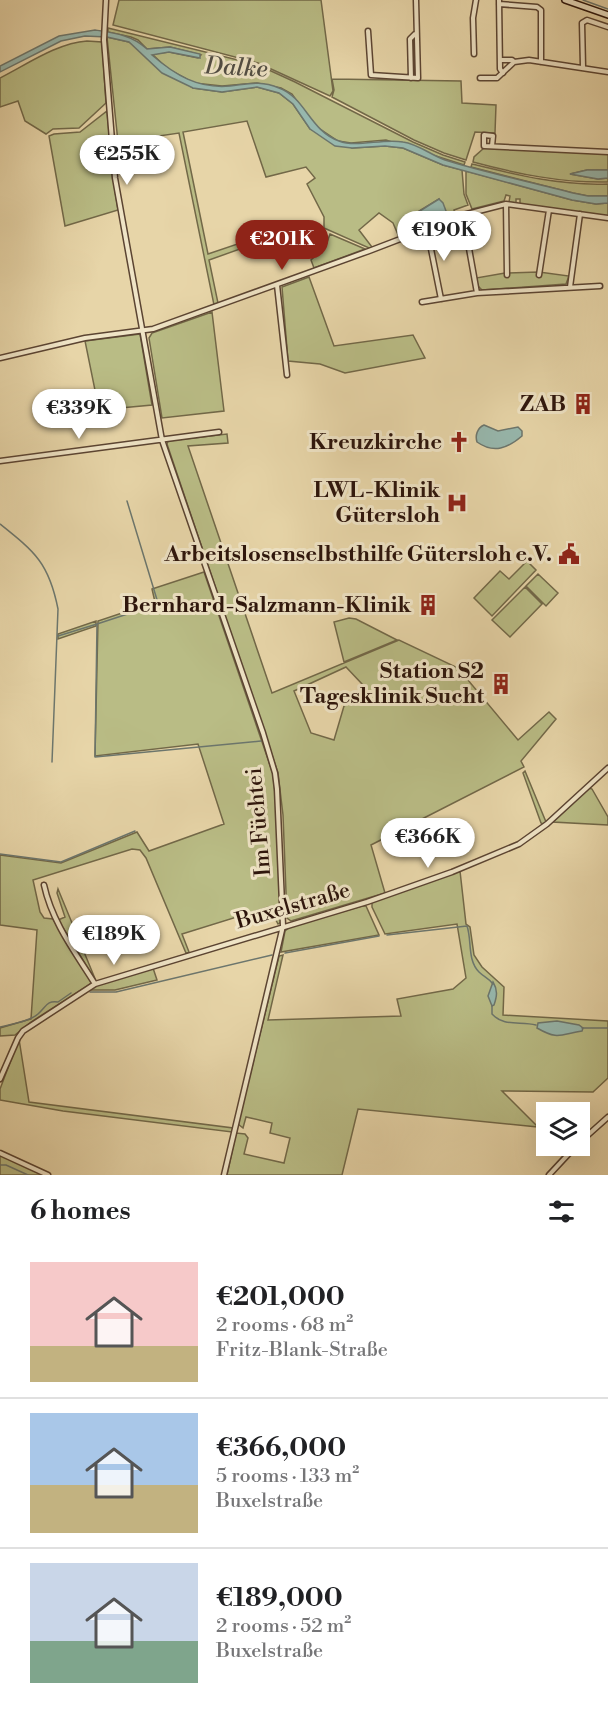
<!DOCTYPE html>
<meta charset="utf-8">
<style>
:root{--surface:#fff;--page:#f6f6f6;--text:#202124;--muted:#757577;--line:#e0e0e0;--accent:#8f2418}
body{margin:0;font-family:"Libre Bodoni",serif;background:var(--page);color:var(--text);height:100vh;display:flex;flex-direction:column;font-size:22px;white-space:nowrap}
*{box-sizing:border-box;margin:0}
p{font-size:20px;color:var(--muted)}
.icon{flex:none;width:33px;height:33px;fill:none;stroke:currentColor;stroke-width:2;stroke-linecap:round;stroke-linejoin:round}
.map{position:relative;height:1175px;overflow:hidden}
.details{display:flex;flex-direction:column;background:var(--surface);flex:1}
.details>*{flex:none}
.fabs{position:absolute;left:536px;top:1102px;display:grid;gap:12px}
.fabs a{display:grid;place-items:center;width:54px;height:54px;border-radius:0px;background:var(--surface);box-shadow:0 6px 24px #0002;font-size:30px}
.price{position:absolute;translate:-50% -51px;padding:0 14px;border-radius:21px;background:#fff;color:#222;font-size:20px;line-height:39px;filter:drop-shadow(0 2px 3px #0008)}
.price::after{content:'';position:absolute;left:50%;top:36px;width:18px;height:14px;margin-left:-9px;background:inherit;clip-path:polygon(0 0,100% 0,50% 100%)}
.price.selected{background:var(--accent);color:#fff}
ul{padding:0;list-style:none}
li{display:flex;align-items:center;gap:18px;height:150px;padding:0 30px}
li+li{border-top:2px solid var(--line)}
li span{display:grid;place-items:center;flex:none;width:168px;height:120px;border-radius:0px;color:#555}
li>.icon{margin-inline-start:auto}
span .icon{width:72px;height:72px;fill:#fffc;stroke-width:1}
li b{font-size:26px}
h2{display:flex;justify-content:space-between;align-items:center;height:72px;padding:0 30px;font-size:26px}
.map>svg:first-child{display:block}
.green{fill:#b9bc85;stroke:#726848;stroke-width:1.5;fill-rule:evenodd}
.water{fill:#97b8ae;stroke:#6c766d;stroke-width:1.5}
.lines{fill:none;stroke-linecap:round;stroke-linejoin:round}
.stream{stroke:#6c766d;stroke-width:1.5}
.street-casing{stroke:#5b4432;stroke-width:7}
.secondary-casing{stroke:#2c140b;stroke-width:8}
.street{stroke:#efe4c6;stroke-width:4}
.secondary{stroke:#efe4c6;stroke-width:5}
.labels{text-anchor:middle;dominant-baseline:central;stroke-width:6;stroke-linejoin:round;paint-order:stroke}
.poi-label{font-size:22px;font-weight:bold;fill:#2c140b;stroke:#efe4c6;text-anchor:end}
.street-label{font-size:22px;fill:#2c140b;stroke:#efe4c6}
.water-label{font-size:24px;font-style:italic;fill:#514d44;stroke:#efe4c6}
</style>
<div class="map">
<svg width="608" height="1175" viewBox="0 0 608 1175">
<rect width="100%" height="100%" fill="#e7d5a8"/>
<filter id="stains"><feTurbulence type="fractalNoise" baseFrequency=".00333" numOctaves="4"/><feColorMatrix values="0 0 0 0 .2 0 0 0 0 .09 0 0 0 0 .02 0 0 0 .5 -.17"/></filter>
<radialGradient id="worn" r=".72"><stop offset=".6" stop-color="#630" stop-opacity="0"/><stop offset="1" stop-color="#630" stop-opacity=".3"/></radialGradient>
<!-- green -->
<path class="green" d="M119,0H321L333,91L330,96L258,63L113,25Z
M108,28L258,65L295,82L413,142L443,155L465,162L464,165L386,140L351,143L338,141L314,125L292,94L281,88L257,83L222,86L194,83L168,69L152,54L169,52L198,58L201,55L170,47L147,49L138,40L131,37L108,32Z
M107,37L129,42L193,88L222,92L257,87L279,93L293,104L310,129L352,148L385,146L403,148L443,165L462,170L464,194L468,205L454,210L455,214L399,237L393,223L379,213L359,230L372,247L369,248L324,228V217L307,184L315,178L306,167L266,177L247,121L183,132L208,254L270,233L271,238L209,260L218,303L214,305L179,133L118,142ZM439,199L443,214L425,221H409L419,211Z
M87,41L102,42L106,103L79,128L53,129L46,134L25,121L18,101L0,107V78C26,65 57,43 87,41Z
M332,79L461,81L462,103L496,105L495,133L475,132L466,160L444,153L414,140L332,97L334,90Z
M107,111L113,178L118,210L65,226L49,136L54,134L80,132Z
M484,148L608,154V170H587L570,174L598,179L608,178V182C561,183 518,174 473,162L474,157Z
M472,164C517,175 561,186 608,184V196H588L573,193L471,167Z
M466,171L572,200L596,204L608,203V216L520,204V199H516V203L509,202L510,196L506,195L504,201L472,209L466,194Z
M330,234L365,249L314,268L311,260L326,245Z
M539,272L569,276L566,284L482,290L478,286L476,278L505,273Z
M309,277L334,346L413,335L425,358L345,373L320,364L288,361L282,287Z
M212,312L224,411L162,418L149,338L152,333Z
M140,334L152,405L99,410L85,341Z
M227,434L228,443L188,446L272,693L399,640L458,668L518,740L549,712L556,719L521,761L524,767L371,845L385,893L291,921L287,918L283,815L278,773L167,444L168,441ZM346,667L362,684L366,694L344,706L334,740L311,733L294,691Z
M527,561L536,570L492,616L474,598L500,571L509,579Z
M204,572L273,774L277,814L281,922L278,924L269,907L182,934L189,952L186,953L146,858L140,850L132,849L33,880L40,912L44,918L53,919L92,983L31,1022L15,1035L0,1036V1028L31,1019L37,930L0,925V855L61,863L137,832L149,851L224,824L198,744L95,756L98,621L155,602L152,589Z
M538,574L558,593L546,606L526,586Z
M525,587L542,604L510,637L492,620Z
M349,618L356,619L397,640L344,662L334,622Z
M96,621V626L58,639V634Z
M525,771L546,822L543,824L541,823L523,773Z
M589,788L592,789L608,817V825L553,822Z
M460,871L466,924L470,927L474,955L482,967L504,987L503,1015L608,1021V1078L593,1092L502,1091L538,1127L358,1109L342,1175H227L236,1133L245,1134L248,1138L244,1154L284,1163L290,1138L270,1133L272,1123L246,1117L243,1128L238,1124L279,956L283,955L268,1020L401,1016L397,999L453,989L466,978L457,924L385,934L372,907V902Z
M58,889L96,981L58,920L65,917L57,893Z
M362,906H366L379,935L281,952L285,931L290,927Z
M153,968L157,980L115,990H89L95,986Z
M19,1039L29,1102L233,1128L232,1132L63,1111L0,1100V1089Z
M0,1155L43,1175H0Z"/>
<!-- water -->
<path class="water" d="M95,30C115,33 132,35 147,49L170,47L200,54V58L169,52L152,55C175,75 198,89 230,86C248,84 260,80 279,88C306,98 309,130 339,141C357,148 383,138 403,142C418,144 431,155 445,160C487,173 531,182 573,193L588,196H608V203L596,204L572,200L443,165L403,148L385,146L352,148L335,146L310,129L293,104L279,93L257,87L222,92L193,88L162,73L129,42L107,37L85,36L61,41L0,72V66L59,36Z
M587,170H608V178L598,179L570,174Z
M439,199L443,203L446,211C435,220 422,223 408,221L407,219Z
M484,425L498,431L518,427L522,431V436C508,448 494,454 477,442C475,436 477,428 484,425Z
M493,982C498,990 497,996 494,1005L492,1006L488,996Z
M557,1021L579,1025L583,1028L582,1031C559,1035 558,1040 537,1028L538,1023Z"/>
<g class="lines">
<!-- stream -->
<path class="stream" d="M583,0L608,9
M127,501L158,603
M0,524C35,552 49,563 58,609L52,762
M215,605L158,604L97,624L95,757L261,741
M58,636L97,624
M0,854L61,862L135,831
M387,935L467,926C472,940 467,960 479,972C484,977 489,978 493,984
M285,953L379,936
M90,992H116L272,955
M492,1006V1014C504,1027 520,1021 536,1025
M0,1027C11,1024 29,1022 38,1014C46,1007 47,1000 58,1002L71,993
M582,1028H608
M0,1165H6L28,1175"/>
<defs>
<path id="street" d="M106,0L104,40L115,178L162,440L263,733L275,773L277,789L283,926L224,1175
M499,0L500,69L503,73
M499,4L537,7L541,10V62
M368,31L371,75L418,78L416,0
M474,54L473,18L476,0
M500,60H512L514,62L529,60L608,72
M583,67L582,23L587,20L608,27
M411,78L410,39L415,34
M480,78H497L514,62
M492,146L493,136L484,135V146L608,152
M506,204L507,275
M463,215L477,293
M427,229L441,299
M539,275L549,210
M277,285L287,375
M570,287L580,214
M422,302L477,293L600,286
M0,358L85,338L153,329L369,251L463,215L506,204L608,218
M0,461L219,432
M44,885C52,922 75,952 95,984
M0,1079L18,1038L23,1031L95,984L367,902L452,872L519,844L547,824L608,768
M579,1143L608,1117
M0,1153L48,1175
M549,1175L576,1146"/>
<path id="secondary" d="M565,0L608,15"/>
</defs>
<!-- street casing -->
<use href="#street" class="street-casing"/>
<!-- secondary casing -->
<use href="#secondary" class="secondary-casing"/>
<!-- street -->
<use href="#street" class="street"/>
<!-- secondary -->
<use href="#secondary" class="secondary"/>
</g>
<!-- icons -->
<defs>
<symbol id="building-bare" viewBox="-9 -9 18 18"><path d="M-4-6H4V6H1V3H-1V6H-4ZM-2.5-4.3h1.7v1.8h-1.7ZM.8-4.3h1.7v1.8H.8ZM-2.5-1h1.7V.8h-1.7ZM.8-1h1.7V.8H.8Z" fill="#8f2418" stroke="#efe4c6" stroke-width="2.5" paint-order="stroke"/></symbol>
<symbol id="church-bare" viewBox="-9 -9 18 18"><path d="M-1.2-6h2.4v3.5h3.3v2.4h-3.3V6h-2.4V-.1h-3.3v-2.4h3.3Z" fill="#8f2418" stroke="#efe4c6" stroke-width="2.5" paint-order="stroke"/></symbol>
<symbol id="hospital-bare" viewBox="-9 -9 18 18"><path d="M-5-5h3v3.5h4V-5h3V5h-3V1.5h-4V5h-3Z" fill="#8f2418" stroke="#efe4c6" stroke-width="2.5" paint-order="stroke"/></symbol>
<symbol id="civic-bare" viewBox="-9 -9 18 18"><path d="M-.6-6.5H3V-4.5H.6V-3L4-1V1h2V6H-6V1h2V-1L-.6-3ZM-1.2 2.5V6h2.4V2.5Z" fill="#8f2418" stroke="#efe4c6" stroke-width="2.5" paint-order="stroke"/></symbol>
</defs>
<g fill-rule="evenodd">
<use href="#building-bare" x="568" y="389" width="30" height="30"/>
<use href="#church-bare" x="444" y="427" width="30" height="30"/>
<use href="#hospital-bare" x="442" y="488" width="30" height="30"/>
<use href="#civic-bare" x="554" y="539" width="30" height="30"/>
<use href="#building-bare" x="413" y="590" width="30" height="30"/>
<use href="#building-bare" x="486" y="669" width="30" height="30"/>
</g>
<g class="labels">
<!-- poi labels -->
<g class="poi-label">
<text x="566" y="404">ZAB</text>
<text x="442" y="442">Kreuzkirche</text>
<text x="440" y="490">LWL-Klinik<tspan x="440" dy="25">Gütersloh</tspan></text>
<text x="552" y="554">Arbeitslosenselbsthilfe Gütersloh e.V.</text>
<text x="411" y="605">Bernhard-Salzmann-Klinik</text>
<text x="484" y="671">Station S2<tspan x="484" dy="25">Tagesklinik Sucht</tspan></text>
</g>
<!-- street labels -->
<g class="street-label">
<text transform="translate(259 822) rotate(-95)">Im Füchtei</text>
<text transform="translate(293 906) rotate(-16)">Buxelstraße</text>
</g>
<!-- water labels -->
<g class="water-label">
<text transform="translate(236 68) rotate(3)">Dalke</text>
</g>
</g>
<rect width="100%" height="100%" filter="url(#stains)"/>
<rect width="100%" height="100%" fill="url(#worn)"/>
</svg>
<div class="fabs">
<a><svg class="icon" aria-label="layers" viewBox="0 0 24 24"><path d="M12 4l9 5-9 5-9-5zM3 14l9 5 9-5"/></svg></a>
</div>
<b class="price" style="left:127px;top:186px">€255K</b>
<b class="price" style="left:444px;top:262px">€190K</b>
<b class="price selected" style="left:282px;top:271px">€201K</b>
<b class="price" style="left:79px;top:440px">€339K</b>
<b class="price" style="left:428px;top:869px">€366K</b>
<b class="price" style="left:114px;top:966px">€189K</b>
</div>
<section class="details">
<h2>6 homes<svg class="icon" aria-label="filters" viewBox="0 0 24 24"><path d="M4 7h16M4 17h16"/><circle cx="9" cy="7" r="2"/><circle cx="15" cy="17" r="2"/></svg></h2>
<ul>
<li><span style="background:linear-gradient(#f6c9c9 70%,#c2b280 0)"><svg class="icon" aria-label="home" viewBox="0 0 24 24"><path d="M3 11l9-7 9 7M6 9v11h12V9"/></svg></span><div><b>€201,000</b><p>2 rooms · 68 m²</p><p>Fritz-Blank-Straße</p></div></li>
<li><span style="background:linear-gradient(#a9c7e8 60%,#c2b280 0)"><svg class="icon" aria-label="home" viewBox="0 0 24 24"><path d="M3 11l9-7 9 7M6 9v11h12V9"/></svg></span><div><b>€366,000</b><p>5 rooms · 133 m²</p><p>Buxelstraße</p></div></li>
<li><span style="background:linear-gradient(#c9d6e8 65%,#7fa58c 0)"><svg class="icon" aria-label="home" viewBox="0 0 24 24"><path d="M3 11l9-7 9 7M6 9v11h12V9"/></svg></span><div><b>€189,000</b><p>2 rooms · 52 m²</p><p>Buxelstraße</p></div></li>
</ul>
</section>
